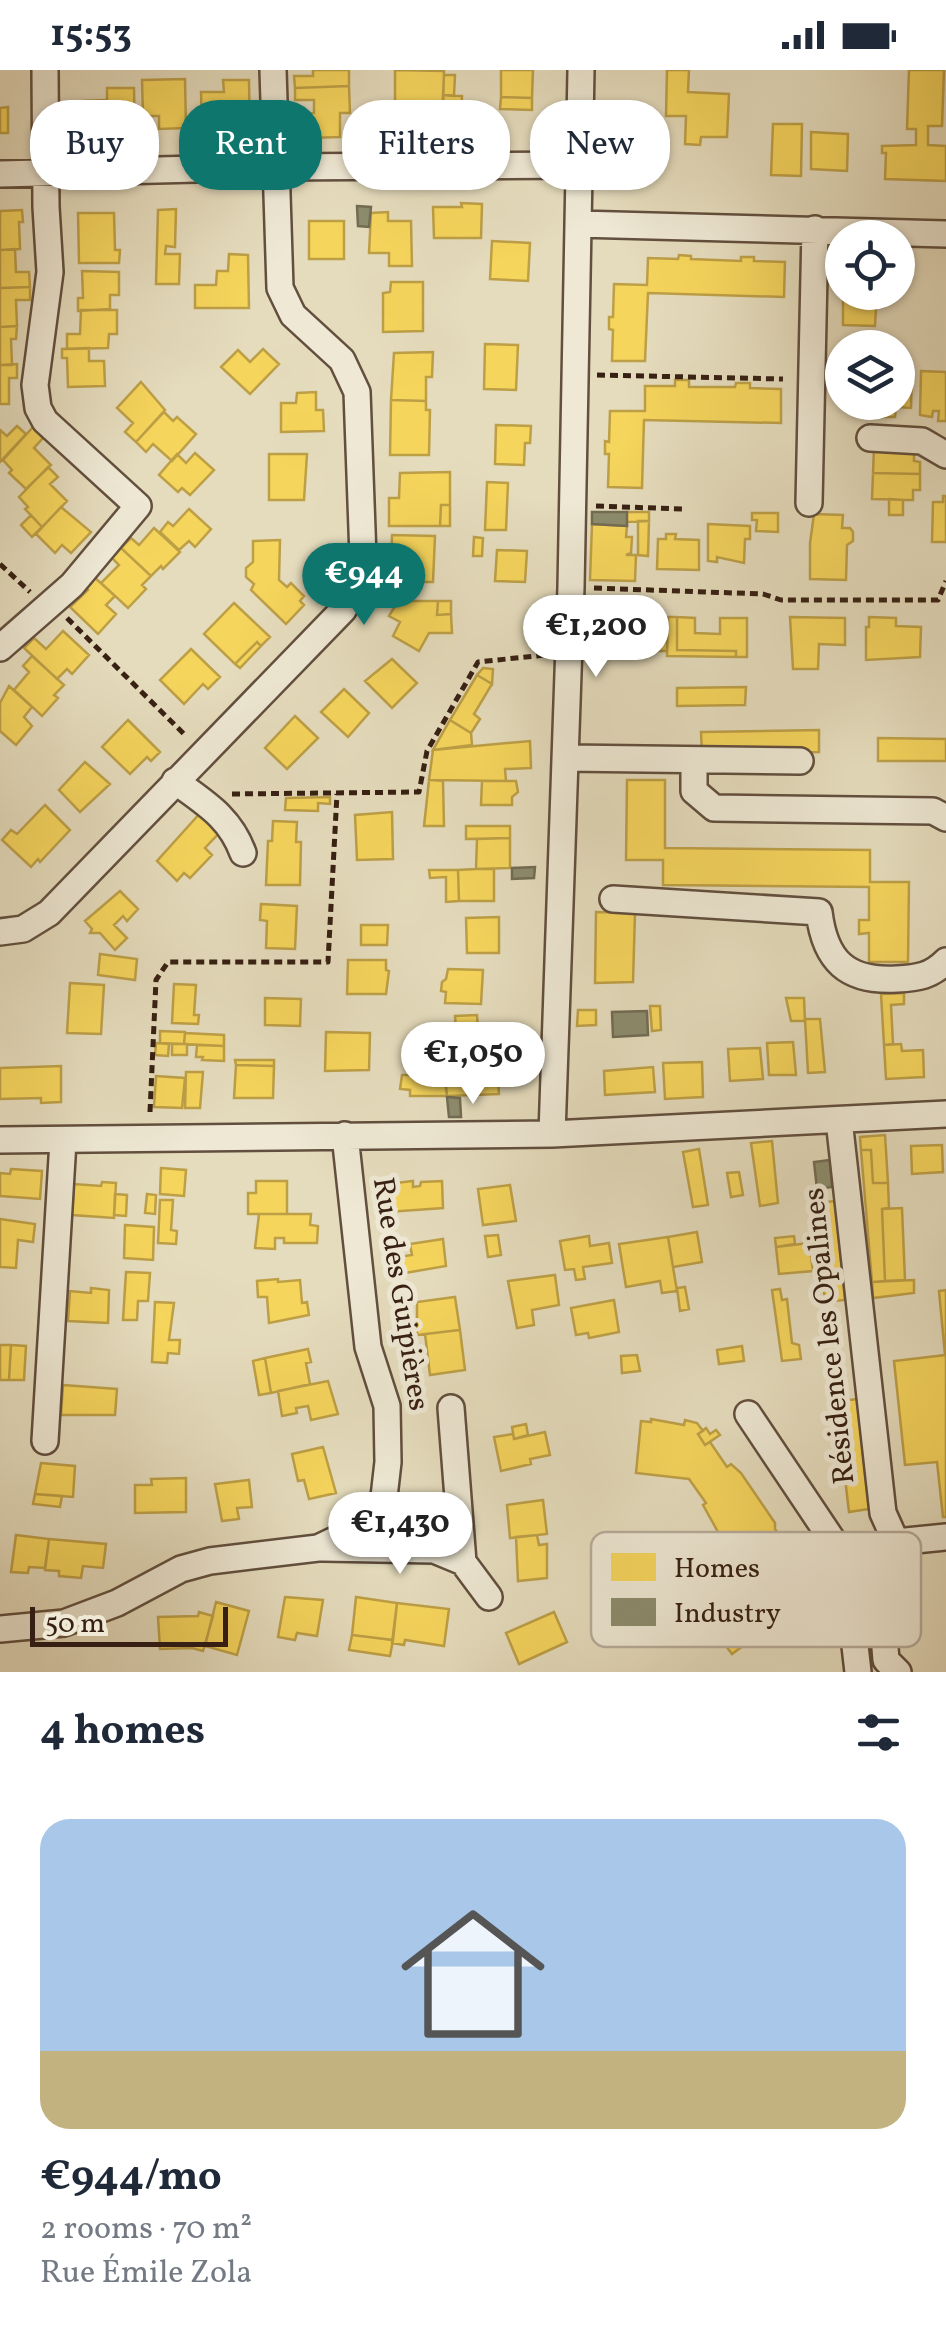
<!DOCTYPE html>
<meta charset="utf-8">
<style>
:root{--surface:#fff;--page:#f2f2f3;--text:#1f2937;--muted:#747a83;--line:#e0e1e3;--accent:#0f766e}
body{margin:0;font-family:Vollkorn,serif;background:var(--page);color:var(--text);height:100vh;display:flex;flex-direction:column;font-size:38px;white-space:nowrap}
*{box-sizing:border-box;margin:0}
p{font-size:32px;color:var(--muted)}
.icon{flex:none;width:55px;height:55px;fill:none;stroke:currentColor;stroke-width:2;stroke-linecap:round;stroke-linejoin:round}
.map{position:relative;height:1602px;overflow:hidden}
.details{display:flex;flex-direction:column;background:var(--surface);flex:1}
.details>*{flex:none}
.hud{position:absolute;left:30px;top:30px;width:888px;height:90px;display:flex;gap:20px}
.fabs{position:absolute;left:825px;top:150px;display:grid;gap:20px}
.fabs a{display:grid;place-items:center;width:90px;height:90px;border-radius:50%;background:var(--surface);box-shadow:0 2px 8px #0004;font-size:50px}
.scale{position:absolute;left:30px;bottom:25px;width:198px;box-sizing:border-box;padding-left:10px;border:5px solid #372013;border-top:0;font-size:28px;line-height:35px;white-space:nowrap;color:#372013;-webkit-text-stroke:8px #eee8d4;paint-order:stroke}
.price{position:absolute;translate:-50% -85px;padding:0 22px;border-radius:35px;background:#fff;color:#222;font-size:32px;line-height:65px;filter:drop-shadow(0 2px 5px #0008)}
.price::after{content:'';position:absolute;left:50%;top:60px;width:30px;height:22px;margin-left:-15px;background:inherit;clip-path:polygon(0 0,100% 0,50% 100%)}
.price.current{background:var(--accent);color:#fff}
ul{padding:0;list-style:none}
li{display:grid;align-content:center;gap:20px;height:530px;padding:0 40px}
li+li{border-top:2px solid var(--line)}
li span{display:grid;place-items:center;height:310px;border-radius:30px;color:#555}
li>.icon{margin-inline-start:auto}
span .icon{width:180px;height:180px;fill:#fffc;stroke-width:1}
li b{font-size:42px}
h2{display:flex;justify-content:space-between;align-items:center;height:120px;padding:0 40px;font-size:42px}
.chip{padding:0 35px;border-radius:40px;background:var(--surface);box-shadow:0 2px 8px #0004;font-size:35px;line-height:90px}
.chip.current{background:var(--accent);color:#fff}
.status{display:flex;justify-content:space-between;align-items:center;height:70px;padding:0 50px;background:var(--surface);direction:ltr}
.status svg{height:28px;fill:currentColor}
.map>svg:first-child{display:block}
.homes{fill:#f6d55c;stroke:#bd9f46;stroke-width:2.5}
.industry{fill:#8c8c6e;stroke:#726c53;stroke-width:2.5}
.lines{fill:none;stroke-linecap:round;stroke-linejoin:round}
.minor-casing{stroke:#624f3e;stroke-width:30}
.path{stroke:#372013;stroke-width:5;stroke-dasharray:8 5;stroke-linecap:butt}
.minor{stroke:#eee8d4;stroke-width:25}
.labels{text-anchor:middle;dominant-baseline:central;stroke-width:10;stroke-linejoin:round;paint-order:stroke}
.street-label{font-size:30px;fill:#372013;stroke:#eee8d4}
.key{fill:#eee8d4;stroke:#b7ac9a;stroke-width:2.5}
.key-label{font-size:28px;fill:#372013}
</style>
<div class="status"><b>15:53</b><svg viewBox="0 0 49 12"><path d="M0 12V9h3v3zM5 12V6h3v6zM10 12V3h3v9zM15 12V0h3v12zM26 1h20v11H26zM47 4h2v5h-2z"/></svg></div>
<div class="map">
<svg width="946" height="1602" viewBox="0 0 946 1602">
<rect width="100%" height="100%" fill="#e5dcbd"/>
<filter id="stains"><feTurbulence type="fractalNoise" baseFrequency=".002" numOctaves="4"/><feColorMatrix values="0 0 0 0 .2 0 0 0 0 .09 0 0 0 0 .02 0 0 0 .5 -.17"/></filter>
<radialGradient id="worn" r=".72"><stop offset=".6" stop-color="#630" stop-opacity="0"/><stop offset="1" stop-color="#630" stop-opacity=".3"/></radialGradient>
<!-- homes -->
<path class="homes" d="M313,0H349V16L295,18L294,6H313Z
M395,0L444,1L443,42H428V34H395Z
M501,0H533L532,28L501,27Z
M667,0H689L688,22L729,24L727,67H701L700,75L685,74L686,46H666Z
M909,0H944L942,56H928V75L946,76V111L885,109L886,83H882V76L916,75V59H907Z
M444,5H455L454,26L443,25Z
M185,9L186,58L159,59V46H143L142,10Z
M223,10H249L250,68H239V48H225V59H202L201,22H224Z
M349,16L350,43H340V67L308,68L307,44L314,43V30H295V18Z
M107,18H134L135,74H121V54H108V67H83V31L107,30Z
M443,25L462,26L461,47H473L471,61L442,59Z
M501,27L532,28V40L500,39Z
M395,34H428V42L395,41Z
M8,37V63H0V38Z
M773,54H802L801,106L771,105Z
M811,62L848,64L847,101L811,99Z
M619,75L655,76L654,89H647V111L618,110Z
M461,133L482,134L481,168H434L433,137H462Z
M176,139L175,177L166,176L165,184H180L179,214H156L158,140Z
M22,140L23,152H19L20,179L0,180V141Z
M388,142V151H411L412,196H389V183H369L371,143Z
M78,143H114L115,180H120L119,193H79Z
M309,151H344V189H309Z
M492,171L530,173L528,211L490,209Z
M15,179L16,202H29L30,217L0,218V180Z
M229,184L248,185L249,238H195V215H216L217,201H228Z
M679,185L691,186V189L741,191V187H754V191L785,192L784,227L648,223L645,291H612L613,260L609,259V247H613L614,214L647,215L648,188L678,189Z
M82,201L119,202V225H110V239L78,241V228H83Z
M391,212H423V261L383,262V223L390,222Z
M30,217V230H16L17,256L0,257V218Z
M853,222H877L875,256L843,255V228L853,229Z
M81,240H117V264H109L108,278L67,279V264H80Z
M17,256L16,269H11L12,295H0V257Z
M485,274L518,275L516,320L484,319Z
M89,278V291H104L105,316L68,317L67,288H62V279Z
M263,279L279,294L250,324L221,297L238,280L250,292Z
M433,282L432,307H426V331L391,330L394,283Z
M17,294V308H9V334H0V295Z
M898,301H912L911,338L896,337L895,347H882V332H898Z
M921,301L946,302V351H938L939,341H933L932,347L920,345Z
M675,310H689V317H735L736,313H750V318L781,319V353L644,350L642,418L608,417L609,384H605V371L609,372L610,341H645V316H675Z
M141,312L165,340L136,372L125,362L133,353L117,338Z
M316,322V340H323L324,361L281,362V333H296L297,323Z
M391,330L426,331V340H430L429,385H390Z
M853,332H882V347H869L870,336H853Z
M164,342L173,351L177,347L196,364L172,391L153,374L146,382L136,372Z
M496,355L531,356L530,373H525L524,395L495,394Z
M17,356L26,364L0,392V360L7,366Z
M33,357L43,368L34,378L51,395L26,419L9,403L12,400L3,390Z
M874,378H914V391L920,392V404L873,403Z
M195,383L214,400L190,425L182,418L178,422L159,405L177,384L186,393Z
M269,384H307L304,430H269Z
M48,397L58,407L50,414L67,431L42,457L25,439L28,437L19,427Z
M450,402V435H441L440,456H389V428H399L400,403Z
M873,403L920,404V420H913V430L872,429Z
M487,412L508,413L506,460H485Z
M943,426H946V472H932L933,432H943Z
M889,429L903,430V445H889Z
M441,435H450V456H440Z
M61,437L91,462L71,483L62,475L55,483L36,464Z
M189,439L211,459L195,477L189,471L179,480L160,462L168,452L173,456Z
M627,442H649V451L626,452Z
M752,443H778V462L756,461L757,450H752Z
M814,444L843,445L842,458H850L853,462V471L847,475L846,510L810,509V473Z
M31,445L42,457L32,467L21,455Z
M638,451H649L648,486L638,485Z
M592,454L627,456L626,467H632L631,483L626,485H636L635,511L590,510Z
M708,454L750,456V469H745L744,493L717,487V492L708,491Z
M154,458L180,482L163,499L161,496L151,506L121,478L131,468L139,475Z
M666,464H676L675,469L699,470V500L657,499L658,469H666Z
M392,465L435,466L433,512H399V498H391Z
M474,467L483,468L482,486H473Z
M280,470L279,510L287,517L291,513L304,526L300,531L304,535L286,554L251,520L254,514L246,507V498L253,492V471Z
M121,478L151,506L142,515L146,519L128,538L101,513L119,495L112,488Z
M497,480L527,481L525,512L495,511Z
M93,506L115,526L106,535L116,544L98,564L70,537L88,520L84,515Z
M398,531H438L437,545L451,544L452,563H429L419,581L393,566L400,552L389,546Z
M438,531H451V544L437,545Z
M234,533L270,567L261,576L257,572L235,594L204,564Z
M609,547L668,551L667,581H646L641,587H624L620,580H608Z
M668,547H677V580L736,581V587L667,586Z
M677,547L695,548V563L720,564V548H747V587H736V581L677,580Z
M790,547L845,548V575L819,574L818,599H793Z
M869,547L896,548V556L921,557L920,587L866,590V557H869Z
M63,561L89,585L72,604L67,599L57,609L24,578L34,568L46,579Z
M257,572L261,576L240,598L235,594Z
M191,579L220,607L208,619L203,614L184,634L160,610Z
M32,586L64,615L54,625L58,628L42,646L14,620L29,602L23,596Z
M392,589L417,613L392,638L365,611Z
M483,598L493,599L492,614L477,605Z
M477,605L492,614L474,644L480,649L471,663L450,650Z
M9,616L32,637L24,647L32,656L16,675L0,661V633Z
M746,617L745,635L677,636V618Z
M344,619L369,643L348,667L321,642Z
M295,646L318,668L287,699L265,678Z
M128,650L160,682L151,691L147,687L130,704L102,677Z
M450,650L471,663L472,675L433,680Z
M819,660V682L702,684L701,662Z
M878,668L946,669V691H878Z
M530,671L531,698L505,699L506,711L429,710L433,680Z
M85,692L110,714L80,742L59,720Z
M429,710L443,711L444,756H424Z
M627,710H665V778L870,780V812H909L908,892H869V863L859,864V850H869V817L663,815V790H626Z
M482,711H516L518,722L512,727V735H481Z
M330,727V734L318,733V741L285,740L286,728Z
M45,735L70,760L40,792L38,789L31,797L2,770L11,760L17,764Z
M202,741L222,760L205,778L212,785L190,808L184,803L177,811L157,791Z
M392,742L393,789L357,790L355,745Z
M273,751L297,752L296,772H301L300,815H266L268,771H272Z
M466,756H510V768L466,769Z
M510,768V798L476,799L477,769Z
M476,799H494V831H459L458,800Z
M429,800H458L459,831L446,832V807L430,808Z
M120,821L138,839L127,851L123,846L114,855L127,868L115,880L100,863H90L92,859L85,851Z
M261,834L297,836L295,879L266,878L267,851L260,850Z
M596,842L635,843L633,912L595,913Z
M499,847V883H467L466,848Z
M361,855H388L387,875H361Z
M100,884L137,889L135,910L98,905Z
M348,890H386V900L389,901L386,924H347Z
M448,899L483,900L481,934L445,933L446,922L441,921L442,912L446,909Z
M70,913L104,915L101,964L67,963Z
M174,914L196,915L194,945H199L198,954L172,953Z
M904,923V934L891,935L893,974L884,975L881,924Z
M265,928L301,929L300,956L265,955Z
M786,928H804L805,951H791Z
M650,936H660L661,960L652,961Z
M578,940H596V955L577,956Z
M477,945L479,972L476,973V986L496,985L498,1009L460,1010L455,946Z
M805,949H820L825,1002L808,1003Z
M160,961L185,962L184,974L160,973Z
M326,962L370,963L369,1000L325,1001Z
M185,963L224,965V976L184,974Z
M793,972L796,1005H769L767,973Z
M156,973L169,974L168,986L155,985Z
M172,974H187V985H172Z
M901,974L902,981L923,980L924,1007L886,1009L884,975Z
M197,975L224,976V991L202,990L203,987H196Z
M760,978L763,1009L730,1011L728,979Z
M514,980L516,1014L499,1015L496,982Z
M412,984L443,985L447,1026H410V1020L400,1019L402,1005H411Z
M235,990H274V996L236,995Z
M702,992L703,1027L665,1029L663,993Z
M236,995L274,996L273,1028H234Z
M61,996V1032L41,1033V1028L0,1029V998Z
M653,997L655,1022L605,1025L604,1001Z
M186,1002H203L200,1038H185Z
M156,1006L185,1008L182,1038L154,1037Z
M498,1009L499,1024L447,1026L445,1010Z
M885,1065L888,1113H873L871,1080H861L860,1067Z
M772,1071L778,1133L760,1136L751,1073Z
M942,1075L943,1102L912,1104L911,1076Z
M699,1079L708,1135L693,1137L683,1082Z
M861,1080H871L873,1113H888L889,1138L882,1139L885,1211L872,1212Z
M161,1098L186,1100L184,1126L160,1124Z
M11,1099L42,1101L40,1129L0,1126V1103L10,1104Z
M739,1102L743,1125L731,1127L727,1103Z
M256,1111H287V1144H248V1123H256Z
M413,1111V1117L420,1116L421,1112L442,1111L443,1138L388,1142L387,1114Z
M102,1112L116,1113L114,1148L72,1145L74,1114L101,1116Z
M510,1115L516,1151L483,1155L478,1119Z
M115,1124L127,1125L126,1146L114,1145Z
M147,1124L156,1125L155,1144L145,1143Z
M160,1130H173L171,1160L177,1161L176,1174L158,1173Z
M835,1131L845,1230L825,1232L816,1133Z
M902,1138L905,1210L885,1211L882,1139Z
M259,1144H311L310,1155L318,1156L317,1173H284V1168H275V1179L255,1178Z
M0,1149L35,1154L33,1172L18,1170L16,1198L0,1197Z
M125,1155L154,1157L153,1190L124,1188Z
M697,1162L702,1192L673,1197L668,1167Z
M498,1165L501,1185L488,1187L485,1166Z
M589,1166L590,1176L609,1173L612,1193L583,1197L585,1209L576,1210L574,1199L565,1200L560,1171Z
M794,1166L795,1174L776,1177L775,1168Z
M668,1167L677,1221L662,1223L660,1211L626,1217L619,1174Z
M443,1169L446,1196L399,1204L398,1187L412,1185L410,1174Z
M809,1173L813,1201L779,1204L776,1177Z
M126,1202L150,1203L148,1231H138L137,1250H123Z
M555,1205L559,1235L532,1240L534,1255L517,1258L508,1211Z
M278,1209V1212L300,1210L302,1233L307,1232L309,1245L269,1253L267,1227H258L257,1211Z
M914,1210V1223L873,1228L872,1212Z
M685,1217L689,1239L680,1241L677,1218Z
M91,1218L109,1220L108,1253L68,1251L70,1221L91,1223Z
M780,1219L782,1230L787,1229L792,1273L799,1275L801,1289L782,1291L772,1220Z
M946,1220V1447H943L937,1392L905,1395L894,1291L945,1285L939,1221Z
M455,1227L460,1260L417,1265V1232Z
M614,1230L619,1262L589,1268L588,1263L576,1265L571,1238Z
M155,1232L174,1233L169,1270H180L179,1284L168,1283L167,1293L152,1292Z
M460,1260L465,1300L430,1305L425,1264Z
M0,1275H11L9,1310H0Z
M11,1275L26,1276L24,1310H9Z
M742,1276L744,1291L719,1294L717,1280Z
M308,1279L311,1292L306,1293L310,1314L271,1323L265,1288Z
M637,1285L640,1301L622,1303L621,1286Z
M265,1288L271,1323L259,1325L253,1291Z
M328,1311L338,1344L311,1350L308,1336L296,1338L297,1343L282,1346L278,1321Z
M63,1315L117,1319L115,1345H61Z
M857,1329L869,1439L849,1442L836,1332Z
M651,1349L684,1355L685,1350L697,1353L703,1361L698,1364L705,1375L710,1372L727,1397L731,1394L741,1403L775,1453V1459L782,1469L780,1472L797,1497L780,1510L785,1517L797,1509L810,1533L768,1562L766,1559L732,1584L722,1571L718,1574L698,1547L755,1502L741,1483L738,1485L725,1466L718,1462L703,1435L706,1433L689,1409L636,1403L641,1351L651,1352Z
M526,1354L528,1365L514,1369L512,1357Z
M706,1358L710,1364L716,1360L720,1365L705,1375L698,1364Z
M545,1362L550,1385L530,1389L531,1394L501,1401L494,1367L513,1364L514,1369Z
M323,1377L336,1423L309,1429L304,1410L298,1411L292,1384Z
M41,1393L75,1396L73,1427L35,1424Z
M186,1408V1442L135,1443V1415H152L151,1409Z
M249,1410L252,1437L237,1438L239,1449L222,1451L215,1414Z
M35,1424L62,1426L60,1437L33,1434Z
M543,1430L547,1464L510,1468L507,1435Z
M16,1465L49,1469L45,1498L29,1497L28,1503L11,1502Z
M537,1465L539,1475L547,1474V1508L518,1511L516,1467Z
M49,1469L106,1474L103,1498L83,1496L81,1508L59,1506V1501L45,1500Z
M285,1527L323,1530L317,1566L297,1563L295,1570L278,1567Z
M356,1527L397,1533L393,1570L352,1565Z
M216,1532L249,1541L237,1585L205,1576Z
M397,1533L449,1539L444,1576L405,1570L404,1575L392,1573Z
M199,1542L213,1546L203,1581L192,1578L160,1579L158,1547L198,1546Z
M554,1542L567,1572L519,1594L506,1563Z
M352,1565L393,1570L390,1586L349,1580Z"/>
<!-- industry -->
<path class="industry" d="M357,136L371,137L369,157L358,156Z
M592,442H627V456L592,454Z
M535,797L534,808L512,809V798Z
M647,941L648,965L613,967L612,942Z
M447,1027L460,1028L461,1047H449Z
M830,1090L832,1117L817,1119L814,1092Z"/>
<g class="lines">
<defs>
<path id="minor" d="M0,104L274,97L578,95
M578,154L946,164
M870,368L922,371L946,385
M809,433L815,159
M0,578L72,515L138,436L45,351L38,338L35,315L50,202L46,137L45,0
M566,688L800,691
M694,690V721L714,738L933,741L946,748
M175,711C205,733 230,747 243,783
M613,829L819,842C825,891 847,912 897,909C918,908 931,906 946,891
M0,862L23,859L49,843L343,540L358,515L363,487L357,322L342,290L293,245L280,218L273,0
M839,1050L883,1443L896,1472
M552,1064L571,517L581,0
M0,1070L552,1064L946,1044
M451,1338L463,1492
M748,1344L845,1489L858,1602
M45,1371L63,1071
M323,1478L434,1480L463,1492L489,1527
M0,1559L64,1553L117,1533L181,1499L210,1491L318,1478L362,1457L384,1427L388,1392L387,1336L368,1277L345,1065
M898,1602L886,1590L879,1505L883,1487L896,1472L946,1467"/>
</defs>
<!-- minor casing -->
<use href="#minor" class="minor-casing"/>
<!-- path -->
<path class="path" d="M597,305L783,309
M596,436L682,439
M0,494L30,522
M594,518L763,524L781,530H938L946,511
M67,548L187,667
M232,724L419,722L427,681L478,592L545,585
M150,1042L156,910L168,892H328L337,724"/>
<!-- minor -->
<use href="#minor" class="minor"/>
</g>
<g class="labels">
<!-- street labels -->
<g class="street-label">
<text transform="translate(400 1224) rotate(81)">Rue des Guipières</text>
<text transform="translate(830 1266) rotate(-96)">Résidence les Opalines</text>
</g>
</g>
<!-- legend -->
<rect x="591" y="1462" width="330" height="115" rx="15" class="key"/>
<rect x="611" y="1483" width="45" height="28" fill="#f6d55c"/>
<rect x="611" y="1528" width="45" height="28" fill="#8c8c6e"/>
<g class="key-label">
<text x="674" y="1507">Homes</text>
<text x="674" y="1552">Industry</text>
</g>
<rect width="100%" height="100%" filter="url(#stains)"/>
<rect width="100%" height="100%" fill="url(#worn)"/>
</svg>
<div class="fabs">
<a><svg class="icon" aria-label="locate" viewBox="0 0 24 24"><circle cx="12" cy="12" r="6"/><path d="M12 2v4M12 18v4M2 12h4M18 12h4"/></svg></a>
<a><svg class="icon" aria-label="layers" viewBox="0 0 24 24"><path d="M12 4l9 5-9 5-9-5zM3 14l9 5 9-5"/></svg></a>
</div>
<div class="scale">50 m</div>
<b class="price current" style="left:364px;top:558px">€944</b>
<b class="price" style="left:596px;top:610px">€1,200</b>
<b class="price" style="left:473px;top:1037px">€1,050</b>
<b class="price" style="left:400px;top:1507px">€1,430</b>
<div class="hud">
<a class="chip">Buy</a>
<a class="chip current">Rent</a>
<a class="chip">Filters</a>
<a class="chip">New</a>
</div>
</div>
<section class="details">
<h2>4 homes<svg class="icon" aria-label="filters" viewBox="0 0 24 24"><path d="M4 7h16M4 17h16"/><circle cx="9" cy="7" r="2"/><circle cx="15" cy="17" r="2"/></svg></h2>
<ul>
<li><span style="background:linear-gradient(#a9c7e8 75%,#c2b280 0)"><svg class="icon" aria-label="home" viewBox="0 0 24 24"><path d="M3 11l9-7 9 7M6 9v11h12V9"/></svg></span><div><b>€944/mo</b><p>2 rooms · 70 m²</p><p>Rue Émile Zola</p></div></li>
</ul>
</section>
